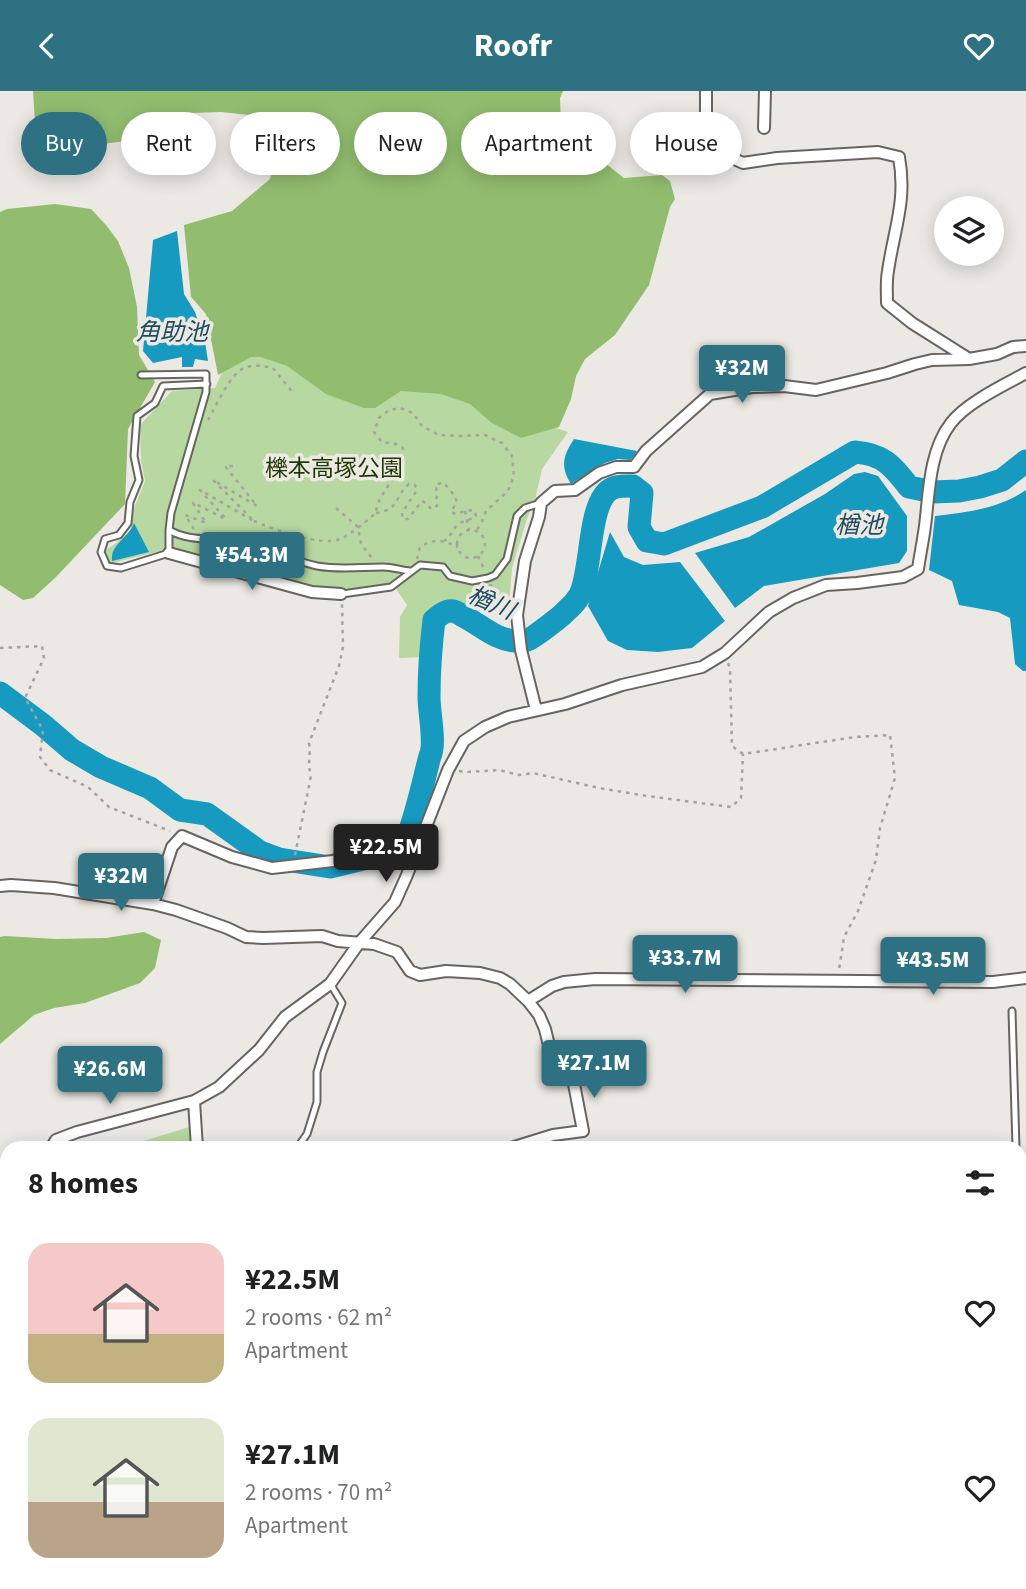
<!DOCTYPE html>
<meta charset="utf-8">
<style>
:root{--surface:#fff;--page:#f6f6f6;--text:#202124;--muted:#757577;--accent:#2e7182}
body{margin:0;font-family:"Source Sans 3","Noto Sans JP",sans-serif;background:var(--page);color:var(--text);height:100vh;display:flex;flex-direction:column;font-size:26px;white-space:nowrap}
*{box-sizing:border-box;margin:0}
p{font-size:23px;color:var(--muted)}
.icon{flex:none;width:38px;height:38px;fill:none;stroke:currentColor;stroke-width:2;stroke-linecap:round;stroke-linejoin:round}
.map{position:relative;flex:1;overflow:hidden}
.sheet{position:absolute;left:0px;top:1050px;width:1027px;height:448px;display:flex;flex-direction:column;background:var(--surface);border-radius:21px 21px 0 0;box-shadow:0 4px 18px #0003}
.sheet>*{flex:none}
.guide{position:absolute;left:21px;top:21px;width:985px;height:63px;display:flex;gap:14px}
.tools{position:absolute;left:934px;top:105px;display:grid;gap:14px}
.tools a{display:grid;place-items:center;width:70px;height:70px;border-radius:50%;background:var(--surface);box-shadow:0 4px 18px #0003;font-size:35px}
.price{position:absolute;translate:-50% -60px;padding:0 16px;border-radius:7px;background:var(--accent);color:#fff;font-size:23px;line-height:46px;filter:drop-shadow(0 2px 4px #0008)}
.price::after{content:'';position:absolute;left:50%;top:42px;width:21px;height:16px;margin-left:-10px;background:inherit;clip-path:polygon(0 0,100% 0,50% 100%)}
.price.on{background:#222;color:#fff}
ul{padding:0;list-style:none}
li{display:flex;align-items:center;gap:21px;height:175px;padding:0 28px}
li span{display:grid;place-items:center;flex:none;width:196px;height:140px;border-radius:21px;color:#555}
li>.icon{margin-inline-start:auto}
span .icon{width:84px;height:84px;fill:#fffc;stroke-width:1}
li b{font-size:30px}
h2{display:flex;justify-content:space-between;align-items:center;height:84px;padding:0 28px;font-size:30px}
.chip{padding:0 24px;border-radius:32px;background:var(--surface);box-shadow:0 4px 18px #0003;font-size:24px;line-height:63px}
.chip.on{background:var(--accent);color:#fff}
header{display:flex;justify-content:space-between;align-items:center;height:91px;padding:0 28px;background:var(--accent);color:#fff;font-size:32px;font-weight:700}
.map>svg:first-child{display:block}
.green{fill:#b7d8a0}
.forest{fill:#92bd6f}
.water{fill:#169abf}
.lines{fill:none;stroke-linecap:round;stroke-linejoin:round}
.river{stroke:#169abf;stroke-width:23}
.lane-casing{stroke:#686561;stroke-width:9}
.street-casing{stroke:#686561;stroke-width:14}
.path{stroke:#a5a39f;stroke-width:2.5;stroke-dasharray:3.5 5;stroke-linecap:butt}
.lane{stroke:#fff;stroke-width:5}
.street{stroke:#fff;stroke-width:10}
.labels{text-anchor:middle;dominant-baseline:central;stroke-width:7;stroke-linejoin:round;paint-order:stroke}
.park-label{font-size:23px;fill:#1d3800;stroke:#ece9e4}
.water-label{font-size:24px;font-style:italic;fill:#1d4d5e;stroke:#ece9e4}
</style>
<header><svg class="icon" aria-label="back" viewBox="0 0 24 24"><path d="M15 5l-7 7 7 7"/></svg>Roofr<svg class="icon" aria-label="heart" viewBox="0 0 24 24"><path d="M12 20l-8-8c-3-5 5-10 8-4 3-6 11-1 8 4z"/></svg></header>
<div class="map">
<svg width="1026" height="1498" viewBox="0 0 1026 1498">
<rect width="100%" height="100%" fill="#ece9e4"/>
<!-- green -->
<path class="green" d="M263,250L527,327L568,341L542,378L535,409L527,428L512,477L509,515L494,523L450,513L424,530L423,566L399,567L400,526L407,514L392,492L339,500L303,495L187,463L164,459L112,472L106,467V459L115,453L131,439V425L145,390L141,370L140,334L172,300L215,297L229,266Z
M196,1034L195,1057H120Z"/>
<!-- forest -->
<path class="forest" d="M33,0H563L560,7L561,37L587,65L605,72L624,87L662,84L670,90L675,108L670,116L649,194L615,244L585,268L576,285L571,308L559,336L521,347L492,332L470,313L441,303L401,300L375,317H364L326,303L287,275L261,266H251L218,284L206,223L191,206L184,134L232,120L270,88L278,51L275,33L268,26L221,21L192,22L149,47L79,56L57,74L41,66L36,48Z
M55,113L91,118L106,134L118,150L129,177L137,216L139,264L155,291L128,338L125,413L55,487L33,507L23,509L0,494V121L7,118Z
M144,841L161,849L155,877L140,892L85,912L54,917L34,924L0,953V846L5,845L56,848L106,847Z"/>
<!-- water -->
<path class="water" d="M177,140L184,203L195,221L205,251L208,270L195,268L193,276H182V266L153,272L143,260L153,149Z
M574,348L637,360L634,365L630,369L618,368L605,372L571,393C560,375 563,365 574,348Z
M865,381L878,385L907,425V460L899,472L764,495L735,517L695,462L749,446L825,403L854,383Z
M1026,399V580H1023L1015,573L1010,527L998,521L959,514L952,490L929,479L935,425C968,421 998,418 1026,399Z
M134,432L149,461L112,470C110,453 129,447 134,432Z
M610,441L624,466L643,474L680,471L725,530L692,557L658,561L627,559L608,550L588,515Z"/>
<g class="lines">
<!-- river -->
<path class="river" d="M0,602L43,634L72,659L101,676L150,697L180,719L207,723L260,761L279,768L330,776L367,767L404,755C416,727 422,695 430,665C436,653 429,622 429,606C429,580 431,554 434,529C440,524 446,519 453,520C457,521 460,523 463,525C481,534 495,549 516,550C520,550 524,550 527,549C532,548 562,525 566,520C571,516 577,509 580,504C592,479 588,417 608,400C615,394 624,395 633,395L642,402L639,436L647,450L664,453L762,416L855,361C883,363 893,375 909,396L933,401L959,400L980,396L1002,389L1026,370"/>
<defs>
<path id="lane" d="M141,284L206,283V301L171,422L169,439
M207,293L163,295L155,312L137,325L134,365L139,389L130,411L128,432L119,444L105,448L101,461L107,475L121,477L169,462V439C188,450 207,447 228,450C258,455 287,468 317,475C339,479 361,476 383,476C392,476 401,479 410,480
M342,503L391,496L420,474L443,476L450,485L472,490L488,487L495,484L507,468L517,425L525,417L541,412
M1012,920L1016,1057
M197,1052L210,1057
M297,1057L307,1043L317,1011V981L323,961L342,912L331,894
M1020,1166L1021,1177"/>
<path id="street" d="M706,0V26L711,48L719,61L743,72L777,67L878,61L899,66C907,110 894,138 888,180C886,190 887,202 887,212L912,232L969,268
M764,37L765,0
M169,462L312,501L341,503
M536,619L521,559L517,524L525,470L539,426L541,412L555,400L575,399L599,382L616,376H634L646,360L710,303L752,296L784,295L816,299L887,282L915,273L932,269L969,268L997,263L1013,256L1026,255
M0,795L11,794L54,797L153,813L172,756L182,745L232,766L272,777L333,770L423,741
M153,813L176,819L227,837L246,846L263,847L322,845L338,850L374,853L397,861L410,880L420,884L446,880L480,882L500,887L510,893L528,910L539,924L545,938L554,975L569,985L574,993L583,1040L553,1044L511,1057
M528,910L552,895L564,891L595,888L993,891L1026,887
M194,1010L197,1057
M51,1057L56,1049L77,1041L194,1010L219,996L259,959L285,926L330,893L359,852L395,811L407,784L448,679L464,650L485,636L508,626L565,613L622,594L702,576L725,562L769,521L793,507L826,494L857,492L903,486L918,478C920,464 923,450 925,435C929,403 929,360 951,332C966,312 1004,294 1026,282
M0,1153L7,1139
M0,1209L7,1215"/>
</defs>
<!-- lane casing -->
<use href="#lane" class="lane-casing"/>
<!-- street casing -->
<use href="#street" class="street-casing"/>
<!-- path -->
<path class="path" d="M208,329C217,314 229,284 244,277C253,273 264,275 273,277L294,303
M336,417L358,436L361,453L372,467
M465,420L469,439
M376,422C400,419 395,404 409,393L415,394L417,399L402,422L403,428H408L422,410L427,413L431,418L437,415L436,393L444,392L454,404L457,411L451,421L456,423L465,420L474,419L476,425C471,429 465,429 460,432C452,437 452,445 444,450
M254,430C272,438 322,456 340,448C353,442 365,431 376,422C377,403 398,387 403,369C404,365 403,361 403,357L396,353L382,351L374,341L379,327L389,319L400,317L413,322L422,335L439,344L460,345L485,344L502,352L512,365L514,385L508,400L486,420L481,433L476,440
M194,438L185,424L206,432L193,412L226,428L200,399L254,430L213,389L257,415L225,375H238
M457 453a14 14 0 1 1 28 0a14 14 0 1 1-28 0Z
M478,465L485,480
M417,468L420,456C434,447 443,449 458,456
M490,493L501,519
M0,557L42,555L44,567L25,607L43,639L40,666L50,679L88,696L109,716L170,740
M728,572L730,578L732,655L743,663L855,646L890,644L895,687L880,737L876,769L858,820L844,846L839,879
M459,680L468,681L499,679L519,684L533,682L599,697L647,705L731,716L741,707L743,663
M295,764L311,685C307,671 311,665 309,652L339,575L343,556L342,513
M479,1491L481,1498"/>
<!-- lane -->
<use href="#lane" class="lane"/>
<!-- street -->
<use href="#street" class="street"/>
</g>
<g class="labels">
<!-- park labels -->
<g class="park-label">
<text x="334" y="377">櫟本高塚公園</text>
</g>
<!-- water labels -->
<g class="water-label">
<text x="172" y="241">角助池</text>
<text x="859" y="434">楢池</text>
<text transform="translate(491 512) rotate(23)">楢川</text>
</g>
</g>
</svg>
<div class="tools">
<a><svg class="icon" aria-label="layers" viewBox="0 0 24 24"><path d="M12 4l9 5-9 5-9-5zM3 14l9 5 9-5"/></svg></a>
</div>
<b class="price" style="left:742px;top:314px">¥32M</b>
<b class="price" style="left:252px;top:501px">¥54.3M</b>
<b class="price on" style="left:386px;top:793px">¥22.5M</b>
<b class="price" style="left:121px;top:822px">¥32M</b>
<b class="price" style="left:685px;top:904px">¥33.7M</b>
<b class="price" style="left:933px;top:906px">¥43.5M</b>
<b class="price" style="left:594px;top:1009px">¥27.1M</b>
<b class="price" style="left:110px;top:1015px">¥26.6M</b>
<div class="guide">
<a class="chip on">Buy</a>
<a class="chip">Rent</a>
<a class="chip">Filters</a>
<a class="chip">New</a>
<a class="chip">Apartment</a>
<a class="chip">House</a>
</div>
<section class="sheet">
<h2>8 homes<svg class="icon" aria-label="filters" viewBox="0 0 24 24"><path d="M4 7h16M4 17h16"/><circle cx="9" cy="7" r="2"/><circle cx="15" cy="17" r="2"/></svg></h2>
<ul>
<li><span style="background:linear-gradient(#f6c9c9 65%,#c2b280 0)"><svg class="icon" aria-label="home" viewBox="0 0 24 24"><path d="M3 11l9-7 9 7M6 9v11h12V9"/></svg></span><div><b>¥22.5M</b><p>2 rooms · 62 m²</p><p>Apartment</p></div><svg class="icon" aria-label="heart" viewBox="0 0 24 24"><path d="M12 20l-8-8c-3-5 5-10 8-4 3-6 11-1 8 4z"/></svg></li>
<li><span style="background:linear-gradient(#dfe7d0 60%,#b9a48a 0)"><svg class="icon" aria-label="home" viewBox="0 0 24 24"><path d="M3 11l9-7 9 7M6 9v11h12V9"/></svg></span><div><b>¥27.1M</b><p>2 rooms · 70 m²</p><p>Apartment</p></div><svg class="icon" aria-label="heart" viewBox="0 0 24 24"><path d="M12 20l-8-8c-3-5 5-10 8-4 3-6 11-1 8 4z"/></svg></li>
</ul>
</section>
</div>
